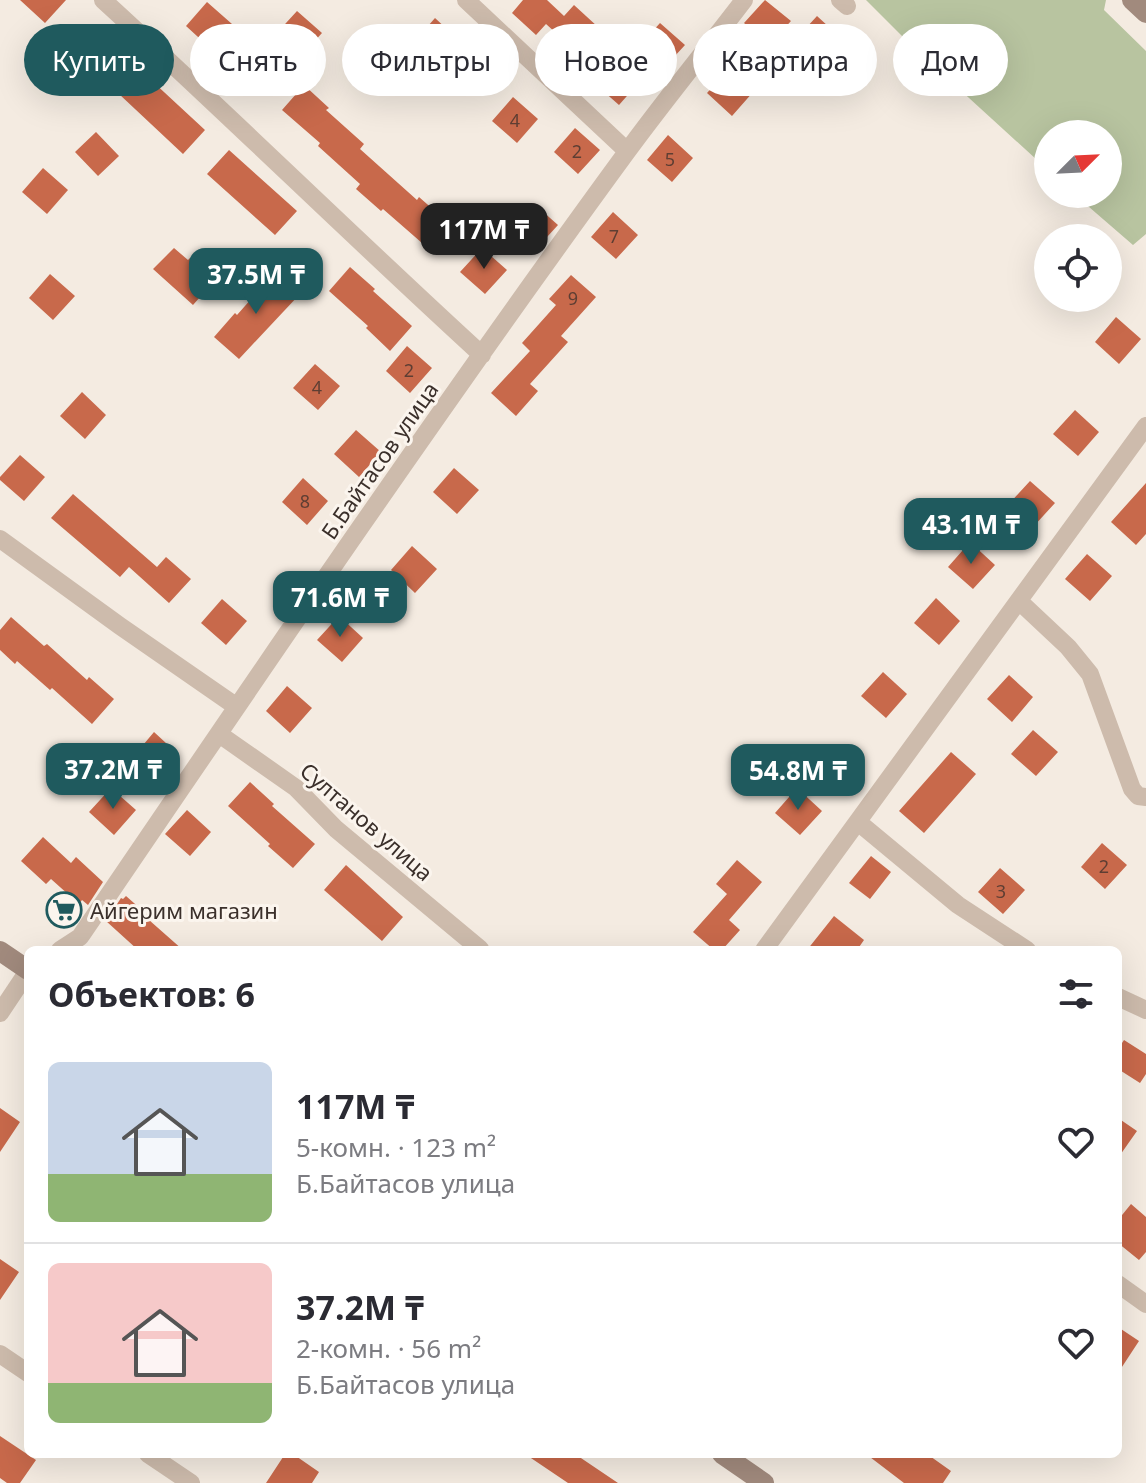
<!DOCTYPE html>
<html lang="ru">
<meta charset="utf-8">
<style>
:root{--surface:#fff;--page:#f2f2f3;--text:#2b2b33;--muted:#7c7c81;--line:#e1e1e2;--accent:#1f5a5e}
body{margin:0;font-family:"Noto Sans",sans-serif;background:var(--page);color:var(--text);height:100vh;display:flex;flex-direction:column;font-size:30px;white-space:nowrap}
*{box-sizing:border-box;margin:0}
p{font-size:26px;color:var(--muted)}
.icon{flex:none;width:44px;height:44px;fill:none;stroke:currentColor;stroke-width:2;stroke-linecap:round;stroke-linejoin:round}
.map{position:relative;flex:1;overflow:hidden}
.details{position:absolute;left:24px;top:946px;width:1098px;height:512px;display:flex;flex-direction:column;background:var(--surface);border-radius:12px;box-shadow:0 8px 32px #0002}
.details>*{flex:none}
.top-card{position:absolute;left:24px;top:24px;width:1098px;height:72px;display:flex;gap:16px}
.needle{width:52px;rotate:66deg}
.buttons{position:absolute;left:1034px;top:120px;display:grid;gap:16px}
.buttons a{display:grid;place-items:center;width:88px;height:88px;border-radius:50%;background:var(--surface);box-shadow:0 8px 32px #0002;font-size:40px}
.price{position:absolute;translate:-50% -68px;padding:0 18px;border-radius:16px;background:var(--accent);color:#fff;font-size:26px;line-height:52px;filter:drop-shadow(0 2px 4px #0008)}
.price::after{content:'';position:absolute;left:50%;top:48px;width:24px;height:18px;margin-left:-12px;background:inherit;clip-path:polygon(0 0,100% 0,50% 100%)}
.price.current{background:#222;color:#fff}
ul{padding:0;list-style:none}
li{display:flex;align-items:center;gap:24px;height:200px;padding:0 24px}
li+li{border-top:2px solid var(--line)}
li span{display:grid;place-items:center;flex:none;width:224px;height:160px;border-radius:12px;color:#555}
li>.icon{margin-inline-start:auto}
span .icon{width:96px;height:96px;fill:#fffc;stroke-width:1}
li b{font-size:34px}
h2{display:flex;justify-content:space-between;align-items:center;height:96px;padding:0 24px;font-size:34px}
.tag{padding:0 28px;border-radius:36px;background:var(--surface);box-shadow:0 8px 32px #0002;font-size:28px;line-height:72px}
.tag.current{background:var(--accent);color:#fff}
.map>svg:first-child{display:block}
.green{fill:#b8c4a0}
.building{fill:#c8694b}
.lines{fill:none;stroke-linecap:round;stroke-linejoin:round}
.street{stroke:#cdbbac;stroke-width:18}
.secondary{stroke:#a18a7d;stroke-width:20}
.labels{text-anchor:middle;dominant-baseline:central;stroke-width:6;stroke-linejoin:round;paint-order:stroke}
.number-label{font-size:18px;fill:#5e3e33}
.street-label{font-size:22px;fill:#3b302b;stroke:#fbf5ee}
.poi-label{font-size:22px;fill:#3b302b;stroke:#fbf5ee;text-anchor:start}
</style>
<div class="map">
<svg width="1146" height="1483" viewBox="0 0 1146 1483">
<rect width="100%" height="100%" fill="#f4ebe1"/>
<!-- green -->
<path class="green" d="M866,0H1106L1104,10L1146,51V234L1133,245L1074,194H1108V134H1048V170L911,45Z"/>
<!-- building -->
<path class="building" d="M20,0H66L45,23Z
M523,0H547L564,16L574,5L598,27L577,52L546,24L536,35L512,13Z
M765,0L791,21L769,45L744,23Z
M207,2L232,24L228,29L262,60L240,84L215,62L220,57L186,26Z
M297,11L322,33L300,57L275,35Z
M817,16L841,38L820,62L795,40Z
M435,18L493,72L471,96L414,42Z
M660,23L685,45L663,69L656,63L619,105L594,83L615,59L622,65Z
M102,30L127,52L124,55L205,130L183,154L119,94L121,91L80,54Z
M729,69L754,91L732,116L707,93Z
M304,85L329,108L326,110L364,144L360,149L417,200L419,197L444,219L422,243L383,209L381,211L356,189L360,184L318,146L320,143L282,110Z
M513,97L538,119L517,143L492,121Z
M575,128L600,150L578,174L554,152Z
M96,132L119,156L98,176L75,152Z
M668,135L693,158L672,182L647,160Z
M229,150L297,211L275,235L207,174Z
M43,168L68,190L47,214L22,192Z
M533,203L558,225L536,249L512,227Z
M613,212L638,235L616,259L591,237Z
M174,248L188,260L190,258L215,280L193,305L153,269Z
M482,248L507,270L485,294L460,272Z
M350,267L375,289L373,291L412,326L390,351L366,328L368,326L329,291Z
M274,273L299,295L239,359L214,337L235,313L237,315Z
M50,274L75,296L53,320L29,298Z
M571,275L596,297L561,336L568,342L530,384L538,391L516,416L491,393L530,351L522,343L556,305L549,299Z
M1116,317L1141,339L1119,364L1095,342Z
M407,346L432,368L410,393L386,371Z
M315,364L340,386L318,410L293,388Z
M82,392L106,415L85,439L60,416Z
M1075,410L1099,432L1078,456L1053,434Z
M356,430L381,452L359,477L334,454Z
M20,455L45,477L24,501L0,480V477Z
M454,468L479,490L457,514L433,492Z
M303,478L328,501L307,525L282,502Z
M1030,481L1055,503L1033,527L1008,505Z
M1146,483V534L1136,545L1111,522Z
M73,494L157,567L166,557L191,579L169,603L129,567L120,577L51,518Z
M970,542L995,565L973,589L948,567Z
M412,546L437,569L415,593L391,570Z
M1087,554L1112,576L1090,601L1065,579Z
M936,598L960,621L939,645L914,623Z
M222,599L247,621L226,645L201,623Z
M339,616L363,638L342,662L317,640Z
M11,617L44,646L47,644L87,680L89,677L114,699L92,724L52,688L50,690L17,661L15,664L0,650V630Z
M883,672L907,694L886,718L861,696Z
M1009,675L1033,697L1012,722L987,699Z
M287,686L312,708L290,733L266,711Z
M1033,730L1058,752L1036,776L1011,754Z
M154,732L179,755L157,779L133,757Z
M951,752L976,774L924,833L899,811Z
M250,782L274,804L272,806L315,844L293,868L268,846L270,844L228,806Z
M111,788L136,810L114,835L89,812Z
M797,788L822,811L800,835L775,813Z
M187,810L211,832L190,856L165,834Z
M43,837L71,863L76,857L103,882L88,905L82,900L79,904L51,879L46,884L21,861Z
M1102,843L1127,865L1105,889L1081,867Z
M871,856L891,872L870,899L849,883Z
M737,860L762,882L729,920L740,930L722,950H714L693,932L727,894L716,884Z
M346,865L403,917L382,941L324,890Z
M1000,868L1025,890L1003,914L978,892Z
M126,896L151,918L149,920L183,950H138L106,921L121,898L123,899Z
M834,916L864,940L857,950H807Z
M1124,1040L1146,1054V1074L1140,1083L1118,1069V1049Z
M0,1108L20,1122L0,1152Z
M1118,1118L1137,1131L1118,1158Z
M1131,1204L1146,1217V1252L1139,1260L1118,1243V1220Z
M0,1259L19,1272L0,1300Z
M1118,1327L1139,1341L1118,1373Z
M0,1436L36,1460L20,1483H7L0,1478Z
M285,1454H293L319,1472L312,1483H266Z
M525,1454H575L618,1483H568Z
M866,1454H927L951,1471L943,1483H904Z"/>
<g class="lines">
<!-- street -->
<path class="street" d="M103,0C231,117 354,238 482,355
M466,0L627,151
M840,0L847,6
M0,539L120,626L237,707
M1019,601L1068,647L1090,674L1132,789L1138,796L1146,797
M219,734L296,788L336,829L480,949
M858,822L958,905L1027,950
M60,950L80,937C259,674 438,410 626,153C664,101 705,51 744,0
M764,950L1146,426
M1118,997L1146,1010
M0,1013L28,971
M1118,1284L1146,1304
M0,1354L28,1373
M148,1454L191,1483"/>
<!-- secondary -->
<path class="secondary" d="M1132,0L1146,13
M0,951L28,970
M722,1454L764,1483"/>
</g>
<!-- icons -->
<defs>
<symbol id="supermarket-ring" viewBox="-11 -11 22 22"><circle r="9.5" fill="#fbf5ee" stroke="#1f5a5e" stroke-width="1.5"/><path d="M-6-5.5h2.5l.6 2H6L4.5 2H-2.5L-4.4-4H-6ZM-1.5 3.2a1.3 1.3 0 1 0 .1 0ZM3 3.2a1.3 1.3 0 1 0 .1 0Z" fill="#1f5a5e"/></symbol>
</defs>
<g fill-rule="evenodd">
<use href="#supermarket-ring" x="44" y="890" width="40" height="40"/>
</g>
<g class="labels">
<!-- number labels -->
<g class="number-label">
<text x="515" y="120">4</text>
<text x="577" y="151">2</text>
<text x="670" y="159">5</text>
<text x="614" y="236">7</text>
<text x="573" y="298">9</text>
<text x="409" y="370">2</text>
<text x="317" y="387">4</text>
<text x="305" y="501">8</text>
<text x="1104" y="866">2</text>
<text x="1001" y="891">3</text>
</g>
<!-- street labels -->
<g class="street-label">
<text transform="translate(379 460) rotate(-55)">Б.Байтасов улица</text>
<text transform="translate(367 821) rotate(41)">Султанов улица</text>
</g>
<!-- poi labels -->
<g class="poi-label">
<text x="90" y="910">Айгерим магазин</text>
</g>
</g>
</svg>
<div class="buttons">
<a><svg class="needle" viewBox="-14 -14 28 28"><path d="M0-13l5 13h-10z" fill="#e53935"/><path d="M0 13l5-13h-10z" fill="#7c7c81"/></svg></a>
<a><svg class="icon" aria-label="locate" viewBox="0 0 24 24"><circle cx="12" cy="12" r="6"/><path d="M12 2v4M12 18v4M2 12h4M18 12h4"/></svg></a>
</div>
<b class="price current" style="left:484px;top:271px">117M ₸</b>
<b class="price" style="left:256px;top:316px">37.5M ₸</b>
<b class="price" style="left:971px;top:566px">43.1M ₸</b>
<b class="price" style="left:340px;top:639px">71.6M ₸</b>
<b class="price" style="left:113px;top:811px">37.2M ₸</b>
<b class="price" style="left:798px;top:812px">54.8M ₸</b>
<div class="top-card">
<a class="tag current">Купить</a>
<a class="tag">Снять</a>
<a class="tag">Фильтры</a>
<a class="tag">Новое</a>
<a class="tag">Квартира</a>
<a class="tag">Дом</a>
</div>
<section class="details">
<h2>Объектов: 6<svg class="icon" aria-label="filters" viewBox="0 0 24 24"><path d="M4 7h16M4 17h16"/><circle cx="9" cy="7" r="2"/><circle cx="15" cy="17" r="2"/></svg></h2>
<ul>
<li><span style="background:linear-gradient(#c9d6e8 70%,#8fb573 0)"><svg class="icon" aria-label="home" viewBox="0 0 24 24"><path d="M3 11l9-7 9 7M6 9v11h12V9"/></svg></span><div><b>117M ₸</b><p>5-комн. · 123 m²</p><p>Б.Байтасов улица</p></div><svg class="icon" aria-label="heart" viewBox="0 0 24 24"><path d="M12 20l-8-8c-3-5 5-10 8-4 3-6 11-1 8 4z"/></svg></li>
<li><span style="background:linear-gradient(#f6c9c9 75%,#8fb573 0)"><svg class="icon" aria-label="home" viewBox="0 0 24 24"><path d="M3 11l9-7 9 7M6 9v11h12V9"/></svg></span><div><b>37.2M ₸</b><p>2-комн. · 56 m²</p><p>Б.Байтасов улица</p></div><svg class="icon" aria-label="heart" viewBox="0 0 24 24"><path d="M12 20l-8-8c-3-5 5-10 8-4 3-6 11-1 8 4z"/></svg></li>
</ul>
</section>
</div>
